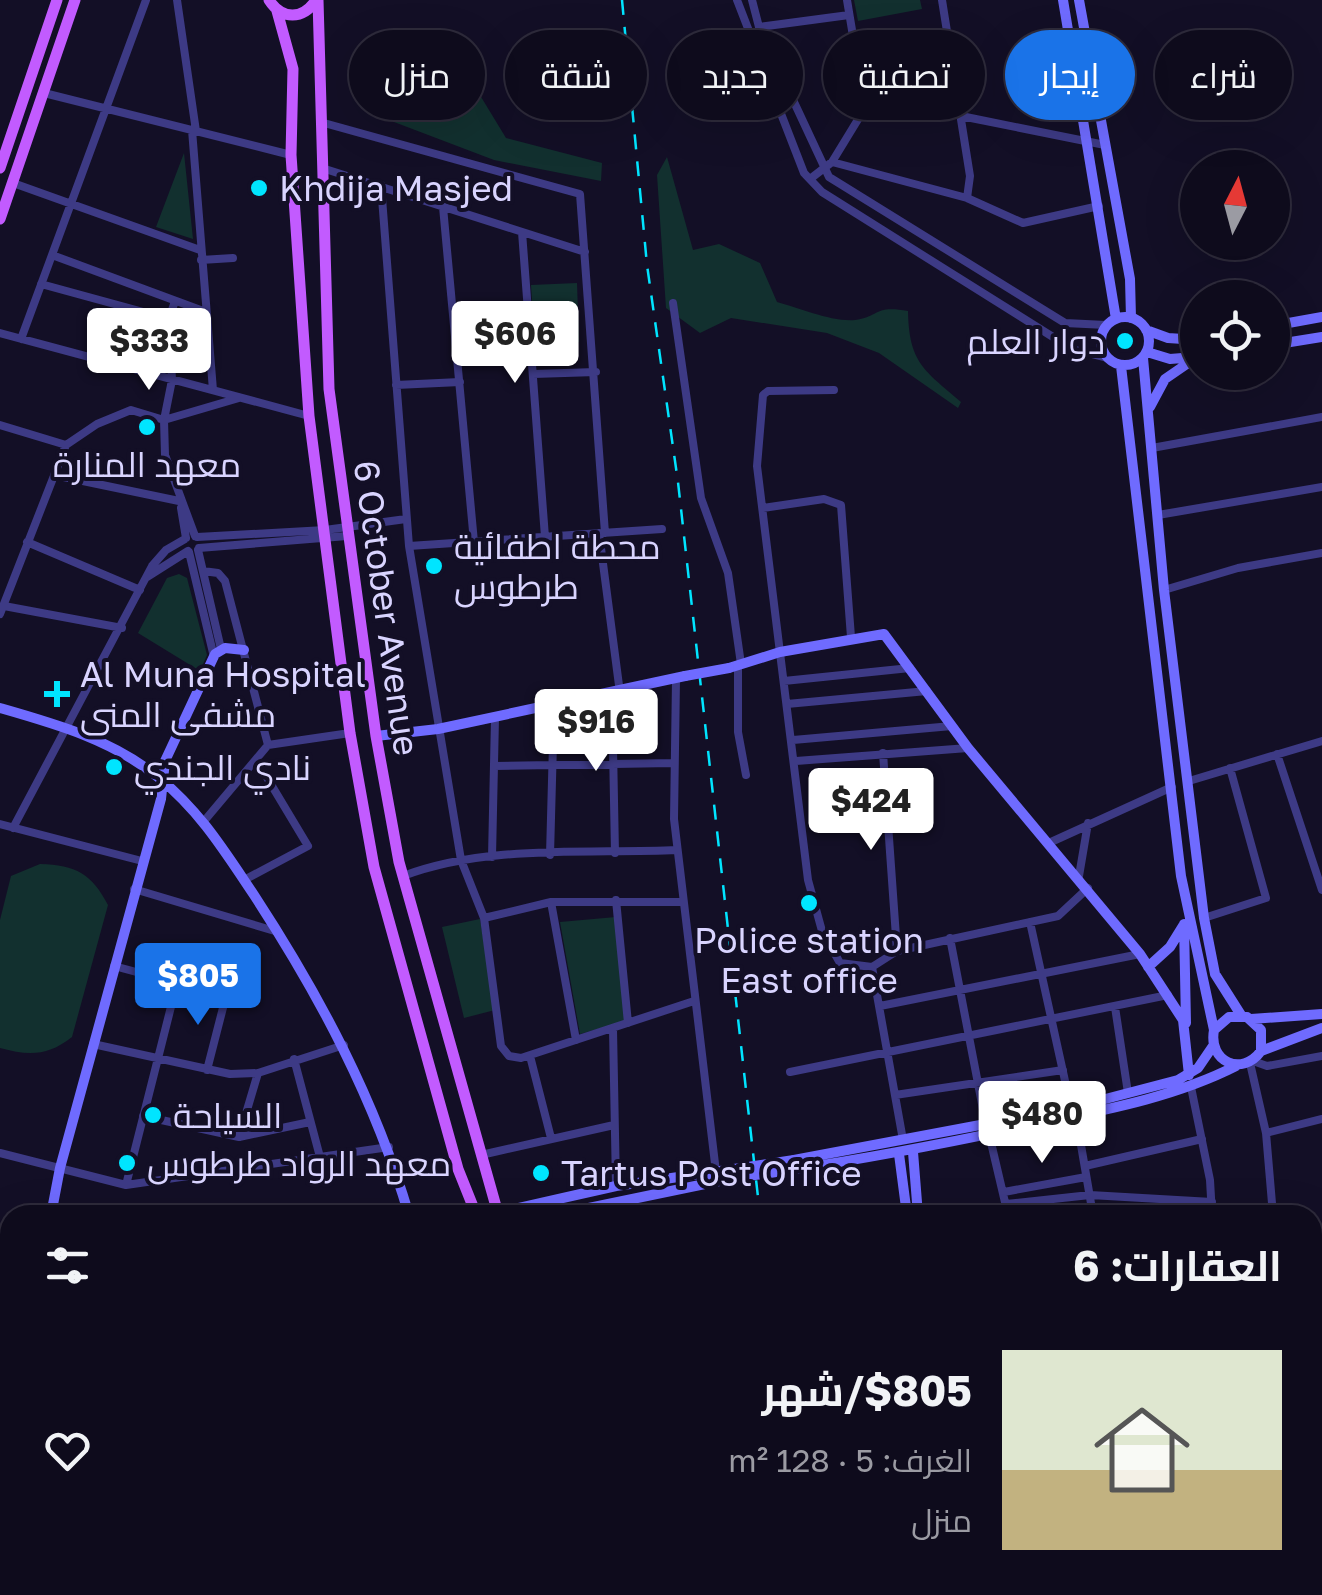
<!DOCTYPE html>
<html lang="ar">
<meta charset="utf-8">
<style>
:root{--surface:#0e0b1c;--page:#171425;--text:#f1f3f6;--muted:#9b9ba3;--line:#2e2b3b;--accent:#1a73e8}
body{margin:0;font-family:"Golos Text",Cairo,sans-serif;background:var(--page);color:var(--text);direction:rtl;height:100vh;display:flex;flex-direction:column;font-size:38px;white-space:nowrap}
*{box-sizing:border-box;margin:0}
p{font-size:32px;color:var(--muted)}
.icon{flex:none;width:55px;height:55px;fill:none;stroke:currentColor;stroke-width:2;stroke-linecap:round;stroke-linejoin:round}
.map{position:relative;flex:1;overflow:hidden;direction:ltr}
.details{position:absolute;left:0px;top:1205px;width:1322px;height:390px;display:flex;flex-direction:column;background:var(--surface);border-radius:30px 30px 0 0;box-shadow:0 10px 40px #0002,0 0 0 2px var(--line);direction:rtl}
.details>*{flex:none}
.guide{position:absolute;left:30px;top:30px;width:1262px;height:90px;direction:rtl;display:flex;gap:20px}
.needle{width:65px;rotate:6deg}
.controls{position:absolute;left:1180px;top:150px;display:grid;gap:20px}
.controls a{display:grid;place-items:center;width:110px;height:110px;border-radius:50%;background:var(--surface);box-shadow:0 10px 40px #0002,0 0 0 2px var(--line);font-size:50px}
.price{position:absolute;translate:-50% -85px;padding:0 22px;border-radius:10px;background:#fff;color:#222;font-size:32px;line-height:65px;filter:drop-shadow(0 2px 5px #0008)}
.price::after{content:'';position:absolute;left:50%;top:60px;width:30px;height:22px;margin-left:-15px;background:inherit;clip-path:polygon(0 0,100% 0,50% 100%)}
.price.active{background:var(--accent);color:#fff}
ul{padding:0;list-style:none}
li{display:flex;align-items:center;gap:30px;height:250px;padding:0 40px}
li+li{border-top:2px solid var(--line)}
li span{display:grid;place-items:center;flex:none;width:280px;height:200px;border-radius:0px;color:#555}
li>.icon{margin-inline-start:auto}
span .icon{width:120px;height:120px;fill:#fffc;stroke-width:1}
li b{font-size:42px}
h2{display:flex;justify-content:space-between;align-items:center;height:120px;padding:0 40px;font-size:42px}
.chip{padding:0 35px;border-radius:45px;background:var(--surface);box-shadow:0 10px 40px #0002,0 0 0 2px var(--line);font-size:35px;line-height:90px}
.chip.active{background:var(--accent);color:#fff}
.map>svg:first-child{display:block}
.green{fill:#12302f}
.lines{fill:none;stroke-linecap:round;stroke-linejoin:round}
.street{stroke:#3d3a85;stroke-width:8}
.secondary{stroke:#6f6bff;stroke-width:10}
.primary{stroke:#c25bff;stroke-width:11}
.rail{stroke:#00e5ff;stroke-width:2.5;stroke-dasharray:15 12;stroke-linecap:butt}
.secondary-bridge{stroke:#6f6bff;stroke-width:10}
.poi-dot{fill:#00e5ff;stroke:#130f26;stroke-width:4}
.labels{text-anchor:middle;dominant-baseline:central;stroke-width:8;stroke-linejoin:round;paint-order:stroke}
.poi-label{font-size:35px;fill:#d9d4ff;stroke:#130f26;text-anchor:start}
.street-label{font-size:35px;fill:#d9d4ff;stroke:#130f26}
</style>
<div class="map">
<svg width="1322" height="1595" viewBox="0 0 1322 1595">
<rect width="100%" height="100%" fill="#130f26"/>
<!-- green -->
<path class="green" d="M854,0H920L922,9L858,21Z
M390,55L472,82L506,138L602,163L601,181L494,160L394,122L402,93L381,70Z
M184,153L193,239L156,227Z
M667,157L693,250L719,244L760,263L777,302C800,308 831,322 855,320C880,317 873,305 908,311C909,363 924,370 961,402L958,408L879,353L827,333L731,318L700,333L666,308L657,175Z
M577,283L579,342L561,343L550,317L533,318L531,285Z
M162,327L166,373L146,367Z
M179,574L187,578L207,655L200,671L138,633L167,578Z
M40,864C76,865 92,874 108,905L72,1037C48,1056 29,1056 0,1048V920L11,876Z
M616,917L626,1021L580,1034L560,922Z
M480,919L495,1010L464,1018L442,927Z
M0,1276L10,1329V1585H58L59,1595H0Z"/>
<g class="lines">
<!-- street -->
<path class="street" d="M177,0L196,131
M737,0L804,173L822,192L1072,349L1107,358
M752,0L759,27L829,177L1065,323L1106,325
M759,27L849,15
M44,93L291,155
M961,116L1105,145
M324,123L580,194L605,533
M192,130L213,390
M832,162L865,108L847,0
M322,168L585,252
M810,179L832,162L967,198L970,176L942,0
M13,183L200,250
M381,185L409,546L461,860L484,918L501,1046L509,1056L521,1058L694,1001
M967,198L1023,223L1099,206
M443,207L474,542
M522,232L545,537
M52,255L206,312
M201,260L233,258
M41,284L169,319
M673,303L701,498L728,573L741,664
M0,333L309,416
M21,339L146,0
M137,370L158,316
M533,374L596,372
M396,385L460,382
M834,390L768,391L763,395L757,466L808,880L822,931L840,963L872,967L897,951L1058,916L1088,888
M0,425L66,445
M1152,448L1322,417
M54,475L179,501
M181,508L186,538
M763,508L824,499L841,505L851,637
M1158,515L1322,487
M599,533L620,693
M195,536L165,455L164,420L239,398
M197,537L325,530L406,519
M27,542L140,590
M409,546L662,529
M199,548L347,536
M198,550L221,649
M189,552L214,657
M203,571L218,573L225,581L268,745L205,820
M147,577L188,551
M1164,590L1238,568L1322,553
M4,606L122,628
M0,614L66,445L97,424L131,410L164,420L172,380L169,319L175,301
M738,665V732L746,775
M676,679L674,819L716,1172
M784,681L910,668
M612,695L615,853
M787,704L927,691
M793,740L952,726
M268,745L350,733
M883,753L897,951
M1277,754L1322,890
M796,761L968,748
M494,766L672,763
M1189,781L1322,741
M0,824L142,861
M13,828L152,566L166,550L185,539
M1051,842L1172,787
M550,855L554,706
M492,857L495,718
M403,876C488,844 588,854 677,850
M1079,876L1088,823
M244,880L308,846L257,761
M134,889L278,932
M616,900L628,1023
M551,902L576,1040
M484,918L551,902H683
M1204,918L1266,898L1230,768
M1030,922L1071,1108
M950,938L986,1125
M114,966L237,999
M872,967L903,1140
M880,1006L1140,954
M1115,1007L1128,1093
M613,1029L616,1186
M93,1044L230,1074L258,1073L344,1045
M530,1056L551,1138
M294,1059L320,1157
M1253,1061L1267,1066L1322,1056
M1250,1063L1266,1133L1273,1215
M207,1070L226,996
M790,1072L1168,995
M1191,1087L1210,1180L1212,1215
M895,1095L1063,1070
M143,1116L239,1137L310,1122
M1076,1116L1093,1215
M1266,1133L1322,1119
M989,1134L1008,1215
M239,1137L258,1073
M0,1153L126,1185L389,1147
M481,1155L614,1125
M1085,1166L1202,1139
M126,1185L177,983
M1004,1192L1086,1177
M1006,1204L1090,1195L1212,1202
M0,1236H10
M1312,1312H1322
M155,1585L161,1595
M289,1585L292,1595
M310,1585L313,1595
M363,1585L366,1595
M409,1585L412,1595
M642,1585L644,1595
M754,1585L755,1595
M1026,1585L1028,1595
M1144,1585V1595
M855,1590L905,1585
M231,1595L247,1585
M475,1595L499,1589
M703,1595L749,1585"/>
<!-- secondary -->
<path class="secondary" d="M1063,0L1116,319
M1079,0L1130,279L1131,318
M1101 341a24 24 0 1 1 48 0a24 24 0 1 1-48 0Z
M1272,326L1322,317
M1146,330L1168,338L1198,340
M1272,345L1322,337
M1147,352L1170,359L1195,357
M1143,358L1164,590L1204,918L1215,974L1241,1015
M1121,366L1181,876L1214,1030C1208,1062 1242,1077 1261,1051V1030L1247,1017H1229L1214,1030
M1150,407L1165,379L1197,357
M729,668L780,652L884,634L968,748L1140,954L1183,1020L1189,1075
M0,708C56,724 113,740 159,778C200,811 225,852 254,895C320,996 375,1100 409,1215
M376,736L438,729L685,676
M1184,924L1186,1023
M1148,967L1170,947L1183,926
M1251,1019L1322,1014
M1261,1051L1322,1028
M913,1152L918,1215
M899,1154L907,1215
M794,1160L1071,1108L1178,1080L1198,1068L1213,1046
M796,1169C877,1157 957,1141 1037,1124C1105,1110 1175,1097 1236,1066
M501,1212L616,1186L727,1170
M51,1215L60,1168L161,799L165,761L215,654L225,648L244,650
M555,1215L729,1179
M0,1248H10
M1312,1260L1322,1261
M0,1264H10
M67,1585L69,1595
M498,1585L500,1595
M840,1585L841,1595
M855,1585L856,1595
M1317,1595L1322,1327"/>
<!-- primary -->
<path class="primary" d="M269,0C282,20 303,20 316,0
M318,0L329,389L376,736L399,862L497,1210
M277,11L293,69L291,155L309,416L350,733L374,867L458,1169L476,1214
M0,168L57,0
M0,219L75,0
M557,1585L559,1595
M584,1585L587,1595"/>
<!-- rail -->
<path class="rail" d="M622,0L647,265L678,482L760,1215
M809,1585L810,1595"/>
<!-- secondary-bridge -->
<path class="secondary-bridge" d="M685,676L729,668
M727,1170L794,1160
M729,1179L796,1169"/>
</g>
<!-- markers -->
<g class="poi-dot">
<circle cx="259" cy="188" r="10"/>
<circle cx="1125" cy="341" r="10"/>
<circle cx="147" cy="427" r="10"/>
<circle cx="434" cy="566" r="10"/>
<path d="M52 679h10v10h10v10h-10v10h-10v-10h-10v-10h10z"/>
<circle cx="114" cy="767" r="10"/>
<circle cx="809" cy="903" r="10"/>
<circle cx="153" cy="1115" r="10"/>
<circle cx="127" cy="1163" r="10"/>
<circle cx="541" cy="1173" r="10"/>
</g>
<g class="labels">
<!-- poi labels -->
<g class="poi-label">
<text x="279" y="188">Khdija Masjed</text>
<text x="1105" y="341" text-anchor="end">دوار العلم</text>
<text x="147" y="464" text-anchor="middle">معهد المنارة</text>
<text x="454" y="546">محطة اطفائية<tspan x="454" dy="40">طرطوس</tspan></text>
<text x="80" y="674">Al Muna Hospital<tspan x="80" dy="40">مشفى المنى</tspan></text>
<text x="134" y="767">نادي الجندي</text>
<text x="809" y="940" text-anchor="middle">Police station<tspan x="809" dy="40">East office</tspan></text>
<text x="173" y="1115">السياحة</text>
<text x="147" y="1163">معهد الرواد طرطوس</text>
<text x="561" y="1173">Tartus Post Office</text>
</g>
<!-- street labels -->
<g class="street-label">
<text transform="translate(387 608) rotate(82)">6 October Avenue</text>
</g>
</g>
</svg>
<div class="controls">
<a><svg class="needle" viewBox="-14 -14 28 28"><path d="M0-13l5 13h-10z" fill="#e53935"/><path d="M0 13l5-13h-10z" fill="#9b9ba3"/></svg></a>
<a><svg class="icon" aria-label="locate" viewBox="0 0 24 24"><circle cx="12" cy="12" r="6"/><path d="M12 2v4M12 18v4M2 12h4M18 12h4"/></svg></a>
</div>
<b class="price" style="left:515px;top:386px">$606</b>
<b class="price" style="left:149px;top:393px">$333</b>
<b class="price" style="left:596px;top:774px">$916</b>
<b class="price" style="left:871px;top:853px">$424</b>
<b class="price active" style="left:198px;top:1028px">$805</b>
<b class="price" style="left:1042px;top:1166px">$480</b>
<div class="guide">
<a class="chip">شراء</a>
<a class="chip active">إيجار</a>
<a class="chip">تصفية</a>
<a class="chip">جديد</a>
<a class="chip">شقة</a>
<a class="chip">منزل</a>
</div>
<section class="details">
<h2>العقارات: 6<svg class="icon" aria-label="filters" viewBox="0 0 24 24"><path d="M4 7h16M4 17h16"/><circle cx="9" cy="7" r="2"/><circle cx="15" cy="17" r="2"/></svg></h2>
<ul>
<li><span style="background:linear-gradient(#dfe7d0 60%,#c2b280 0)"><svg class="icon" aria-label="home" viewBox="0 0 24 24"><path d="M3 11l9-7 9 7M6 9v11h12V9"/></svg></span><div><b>$805/شهر</b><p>الغرف: 5 · 128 m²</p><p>منزل</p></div><svg class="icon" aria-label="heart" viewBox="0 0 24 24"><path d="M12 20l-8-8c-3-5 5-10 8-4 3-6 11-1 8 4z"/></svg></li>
</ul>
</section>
</div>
